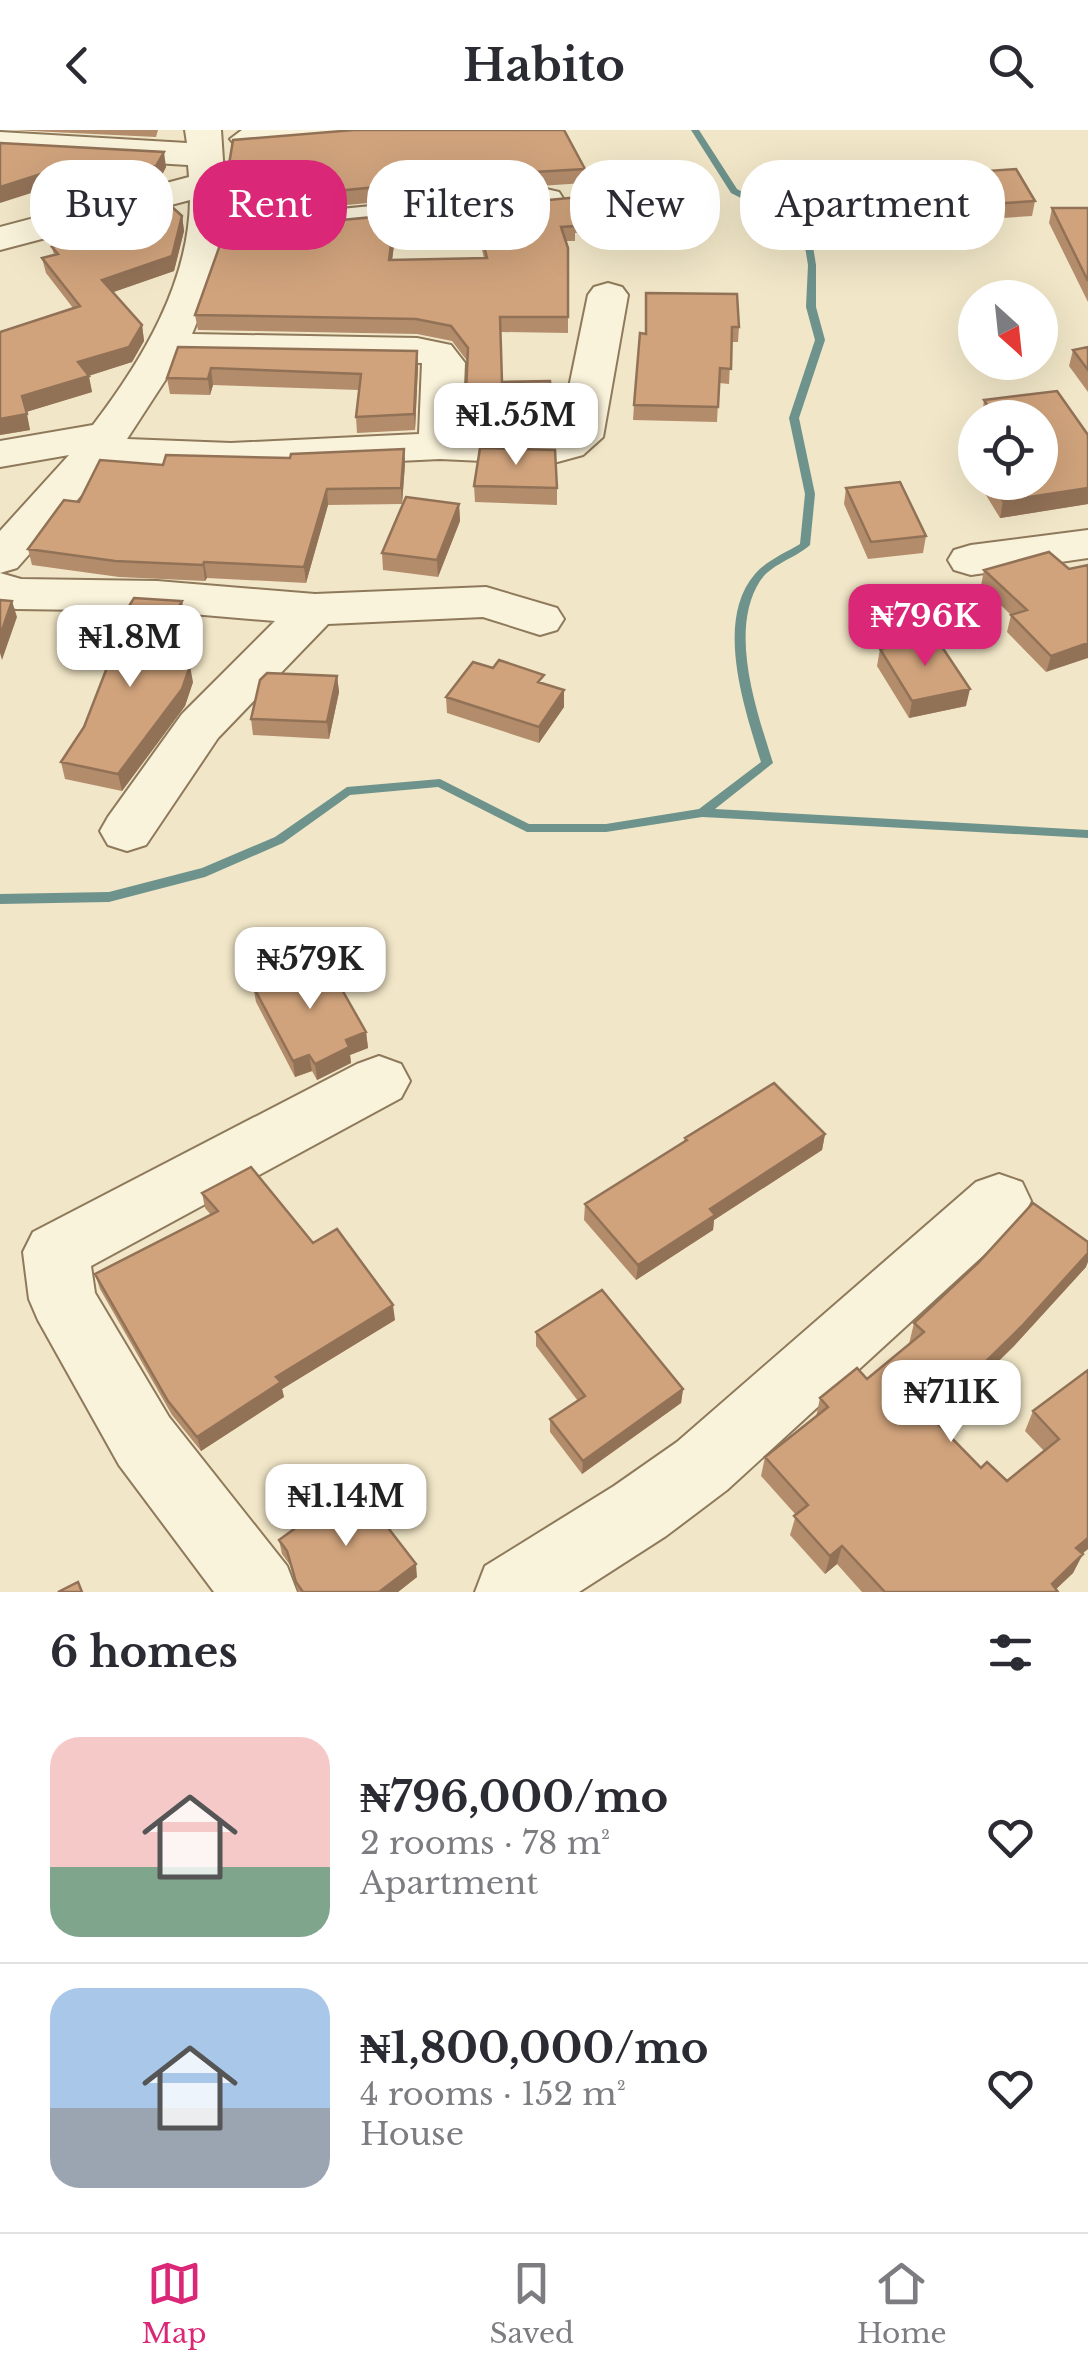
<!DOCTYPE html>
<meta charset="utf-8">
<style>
:root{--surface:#fff;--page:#f7f7f7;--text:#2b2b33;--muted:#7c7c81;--line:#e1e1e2;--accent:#db2777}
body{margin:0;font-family:"Libre Baskerville",serif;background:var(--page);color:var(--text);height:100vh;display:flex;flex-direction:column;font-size:38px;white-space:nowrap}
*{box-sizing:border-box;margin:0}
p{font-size:32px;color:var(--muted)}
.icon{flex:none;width:55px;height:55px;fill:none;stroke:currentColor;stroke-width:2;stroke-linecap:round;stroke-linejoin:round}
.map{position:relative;height:1462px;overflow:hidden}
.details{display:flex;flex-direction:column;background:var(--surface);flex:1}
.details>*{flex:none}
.hud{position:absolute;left:30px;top:30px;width:1030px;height:90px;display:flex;gap:20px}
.needle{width:65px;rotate:153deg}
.tools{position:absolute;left:958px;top:150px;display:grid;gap:20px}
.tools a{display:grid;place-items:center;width:100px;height:100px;border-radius:50%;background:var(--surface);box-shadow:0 10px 40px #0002;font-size:50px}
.price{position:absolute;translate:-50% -85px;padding:0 22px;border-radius:20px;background:#fff;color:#222;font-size:32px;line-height:65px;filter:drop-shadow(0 2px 5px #0008)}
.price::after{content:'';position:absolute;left:50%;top:60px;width:30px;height:22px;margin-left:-15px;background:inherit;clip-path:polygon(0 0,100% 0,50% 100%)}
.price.current{background:var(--accent);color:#fff}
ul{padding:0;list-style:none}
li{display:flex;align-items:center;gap:30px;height:250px;padding:0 50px}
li+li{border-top:2px solid var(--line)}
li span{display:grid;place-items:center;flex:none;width:280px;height:200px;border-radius:30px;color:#555}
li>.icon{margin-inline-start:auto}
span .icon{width:120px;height:120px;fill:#fffc;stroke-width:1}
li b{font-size:42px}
h2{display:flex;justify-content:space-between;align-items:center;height:120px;padding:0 50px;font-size:42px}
.chip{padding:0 35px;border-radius:40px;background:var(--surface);box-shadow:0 10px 40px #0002;font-size:35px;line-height:90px}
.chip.current{background:var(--accent);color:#fff}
header{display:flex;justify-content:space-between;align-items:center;height:130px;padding:0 50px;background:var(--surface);font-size:45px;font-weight:700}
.tabs{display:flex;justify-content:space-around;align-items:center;height:140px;border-top:2px solid var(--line);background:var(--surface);font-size:28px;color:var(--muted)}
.tabs a{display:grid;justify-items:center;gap:5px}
.tabs .current{color:var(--accent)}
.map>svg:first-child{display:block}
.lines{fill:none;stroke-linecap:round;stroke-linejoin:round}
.stream{fill:#6e938c;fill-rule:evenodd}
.minor-casing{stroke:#8e795b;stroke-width:4}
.minor{fill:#faf3db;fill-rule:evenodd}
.wall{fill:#b38c6b}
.shaded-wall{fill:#927257}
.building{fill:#d0a37c;stroke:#927257;stroke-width:2.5}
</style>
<header><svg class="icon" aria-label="back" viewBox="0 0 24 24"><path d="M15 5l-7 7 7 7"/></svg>Habito<svg class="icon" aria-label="search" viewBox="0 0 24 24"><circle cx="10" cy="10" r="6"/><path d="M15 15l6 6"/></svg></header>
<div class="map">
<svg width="1088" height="1462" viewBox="0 0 1088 1462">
<rect width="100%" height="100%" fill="#f1e6c7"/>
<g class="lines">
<!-- stream -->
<path class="stream" d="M691,0H699L737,59L810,98L816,135V177L825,210L799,288L815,364L810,415C796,428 771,434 760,451C728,501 757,582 773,633L715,679L1088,700V708L702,687L606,702H527L438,657L350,665L283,713L205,747L109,772L0,774V764L109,762L202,738L275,707L347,657L440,649L529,694H606L699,679L761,632C745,580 714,491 755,444C766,431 785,423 800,414L805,364L789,288L815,210L806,177L808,135L802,99L731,63Z"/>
<defs>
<path id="minor" d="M185,0H221L227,90L546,59L559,62L564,70L559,78L546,81L224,113L214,151L192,204L417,208L451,215L465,233L462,304L549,308L560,301L588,165L594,157L608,153L622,157L628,165L603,307L583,325L550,334L440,329L231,339L108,335L17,438L0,443V401L69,325L0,337V311L93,295C142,231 189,153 190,70L0,120V97L189,47L188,35L0,24V2L187,13ZM179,229L422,233L419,304L231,313L127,309Z
M373,0L367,7L355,11L248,20L236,16L230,9L242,0Z
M1088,400V428L971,445L954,440L948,430L954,420L971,415Z
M0,443L21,449L157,451L315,464L486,457L557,478L564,489L557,500L540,505L483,487L328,494L218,608L146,715L127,721L108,715L100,701L108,687L182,584L275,491L157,481L16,479L0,475Z
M379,926L401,934L410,951L401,968L91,1136L95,1163L169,1287L287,1436L297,1462H214L119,1335L38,1190L29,1169L23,1122L33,1102L357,934Z
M999,1044L1022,1052L1031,1071L1022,1090L727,1360L666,1406L579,1462H475L485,1436L614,1356L677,1312L976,1052Z"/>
</defs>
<!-- minor casing -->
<use href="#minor" class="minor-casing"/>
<!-- minor -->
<use href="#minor" class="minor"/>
</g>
<!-- wall -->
<path class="wall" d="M11,0H158L156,7Z
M0,13L166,37L159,51L96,68L86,59L50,57Z
M585,39V53L400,65L399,70L231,86L227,47Z
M972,42L1035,71L1032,86L987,89L969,57Z
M119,77L182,86L184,101L174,141L113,162L142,195L144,211L132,232L88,246L92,262L26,282L30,300L0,305L73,178L46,143L42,128L54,125L52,117L129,98L122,92Z
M474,77L610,85L609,100L575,103V111H566L568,118V203L500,202L502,252L552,286V302L548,304L466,300L468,232L452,211L417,204L198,200L195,185L395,85L396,100L392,130L484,128L475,92Z
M1052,78H1088V172L1049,93Z
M646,163L739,197L738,212H731L729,254L719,253L717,292L633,290L634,275L645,204Z
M178,217L417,221L418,237L415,300L357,303L356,287L359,260L213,255L210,265L170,264L167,248Z
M1088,217V262L1069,236L1073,220Z
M1057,261L1088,305V374L1000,388L978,352H1040V288H982L984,270Z
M404,319L405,334L402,374L328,375L306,453L207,448L205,451L119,447L32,435L28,419L79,372L163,335L290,328Z
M474,356L557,358V375L475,372Z
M846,358L926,406L923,423L868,429L844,374Z
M459,374L460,391L438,447L383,440L382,423Z
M1088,435L1046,542L1007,502L1011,485L981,456L984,440L1069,439Z
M185,487L159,534L193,552L185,576L122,661L65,649L61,632L84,597L116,516L113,502Z
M880,519L966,576L909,588L877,536Z
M337,546L339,562L329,609L253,605L251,589Z
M544,554L564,560V577L539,613L447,583L446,567Z
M253,856L366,902L368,918L350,925L351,933L317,950L312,941L295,947L256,872Z
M825,1004L822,1020L714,1090L713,1100L636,1150L584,1090L585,1074L684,1012L685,1008Z
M202,1063L313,1113L395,1190L282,1259L284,1267L201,1321L172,1285L100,1159L95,1144L211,1085L205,1078Z
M1086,1137L1014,1216L936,1292L981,1338L1007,1351L1044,1321L1025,1301L1033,1281L1088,1240V1419L1082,1424L1073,1443L1056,1459L1058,1462H862L837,1434L825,1444L790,1405L796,1385L761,1346L765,1327L816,1287L820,1268L867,1249L909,1214L914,1193Z
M536,1202L683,1259L681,1273L582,1344L550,1302V1289L578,1271L536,1216Z
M279,1410L417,1447L398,1462H298L290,1435L282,1424Z"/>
<!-- shaded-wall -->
<path class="shaded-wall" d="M164,22L166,37L159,51L96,68L93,53Z
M47,42L50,57L0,73V57Z
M395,85L396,100L390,146L389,130Z
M182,86L184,101L174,141L105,165L102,150Z
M142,195L144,211L132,232L82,248L78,232Z
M417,221L418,237L415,300L414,284Z
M211,238L213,255L210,265L208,249Z
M89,246L92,262L26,282L22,266Z
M27,284L30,300L0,305V289Z
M552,286V302L548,304V288Z
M404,319L405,334L402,374L401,358Z
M1088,358V374L1000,388L1003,371Z
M327,359L328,375L306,453L304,437Z
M459,374L460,391L438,447L437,430Z
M204,432L207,448L205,451L203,435Z
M12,471L17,487L2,530L0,523V506Z
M182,471L185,487L150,550L147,533Z
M1088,513V528L1046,542L1051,526Z
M190,536L193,552L185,576L122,661L118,644Z
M337,546L339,562L329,609L327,592Z
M970,559L966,576L909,588L912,571Z
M564,560V577L539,613V597Z
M366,902L368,918L350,925L351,933L317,950L315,934L346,910Z
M309,925L312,941L295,947L293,931Z
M825,1004L822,1020L714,1090L713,1100L636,1150L638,1135L710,1079Z
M1088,1123V1132L1086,1137L1014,1216L923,1305L930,1286Z
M393,1175L395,1190L282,1259L284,1267L201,1321L197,1307L276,1247Z
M683,1259L681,1273L582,1344L583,1331Z
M1088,1408V1419L1066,1436L1076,1418Z
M842,1416L837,1434L825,1444L830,1426Z
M1083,1424L1073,1443L1053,1462L1052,1454Z
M416,1434L417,1447L398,1462H379Z"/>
<!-- building -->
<path class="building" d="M354,0H564L585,39L399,50L398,55L229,71L227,47L233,10Z
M0,13L164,22L156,36L93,53L83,44L47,42L0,57Z
M1016,39L1035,71L990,74L972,42Z
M597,60L610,85L573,88L575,96L561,97L568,118V187H500L502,252L550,251L552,286L548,288L465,285L468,218L451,196L416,189L195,185L225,101L395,85L389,130L487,128L474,77L580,67Z
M160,66L182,86L172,126L102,150L142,195L129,217L78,232L89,246L22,266L27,284L0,289V202L80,176L42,128L58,124L52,117L139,95L119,77Z
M1052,78H1088V151Z
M646,163L737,164L739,197H732L731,239L720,238L718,277L634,275L640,203L646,204Z
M178,217L417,221L414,284L356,287L361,244L211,238L208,249L167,248Z
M1088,217V240L1073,220Z
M1057,261L1088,305V358L1003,371L991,352H1040V288H996L984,270Z
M480,318L555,320L557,358L474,356Z
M404,319L401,358L327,359L304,437L204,432L203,435L115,431L28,419L64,370L79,372L100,330L163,335L166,325L290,328L291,324Z
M900,352L926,406L871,412L846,358Z
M406,367L459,374L437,430L382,423Z
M1049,422L1069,439L1088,435V513L1051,526L1011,485L1027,480L984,440Z
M134,468L182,471L147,533L190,536L182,559L118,644L61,632L84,597L120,504L113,502Z
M0,470L12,471L0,506Z
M936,508L970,559L912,571L880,519Z
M499,530L544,545L538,552L564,560L539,597L446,567L473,532L493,538Z
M267,543L337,546L327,592L251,589L260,550Z
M324,828L366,902L346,910L349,917L315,934L309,925L293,931L253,856Z
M774,953L825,1004L710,1079L715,1085L638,1135L585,1074L687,1010L685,1008Z
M251,1037L313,1113L337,1099L393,1175L276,1247L281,1252L197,1307L168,1271L95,1144L218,1081L202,1063Z
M1033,1073L1088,1112V1123L1022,1196L930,1286L981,1338L987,1332L1007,1351L1059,1309L1033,1281L1088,1240V1408L1076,1418L1083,1424L1052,1454L1058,1462H885L842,1416L830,1426L794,1386L808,1375L765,1327L828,1277L820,1268L857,1238L867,1249L924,1202L914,1193L978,1133Z
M602,1160L683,1259L583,1331L550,1289L585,1266L536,1202Z
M355,1355L416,1434L379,1462H303L296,1452L287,1421L279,1410Z
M78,1452L82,1462H58Z"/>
</svg>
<div class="tools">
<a><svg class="needle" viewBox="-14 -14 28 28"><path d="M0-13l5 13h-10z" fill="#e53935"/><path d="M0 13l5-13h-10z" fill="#7c7c81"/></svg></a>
<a><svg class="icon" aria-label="locate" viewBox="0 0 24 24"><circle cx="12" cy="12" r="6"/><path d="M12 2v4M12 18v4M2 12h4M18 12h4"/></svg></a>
</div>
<b class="price" style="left:516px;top:338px">₦1.55M</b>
<b class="price current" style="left:925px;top:539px">₦796K</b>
<b class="price" style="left:130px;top:560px">₦1.8M</b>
<b class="price" style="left:310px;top:882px">₦579K</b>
<b class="price" style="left:951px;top:1315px">₦711K</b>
<b class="price" style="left:346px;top:1419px">₦1.14M</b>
<div class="hud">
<a class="chip">Buy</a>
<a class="chip current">Rent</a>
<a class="chip">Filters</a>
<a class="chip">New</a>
<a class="chip">Apartment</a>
</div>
</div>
<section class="details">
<h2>6 homes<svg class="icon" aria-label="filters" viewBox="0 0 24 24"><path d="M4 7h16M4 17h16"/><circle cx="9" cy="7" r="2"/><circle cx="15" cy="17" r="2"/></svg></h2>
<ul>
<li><span style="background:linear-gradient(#f6c9c9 65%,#7fa58c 0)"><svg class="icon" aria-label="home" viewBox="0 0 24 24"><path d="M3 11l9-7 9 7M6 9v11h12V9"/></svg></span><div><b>₦796,000/mo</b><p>2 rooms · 78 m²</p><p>Apartment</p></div><svg class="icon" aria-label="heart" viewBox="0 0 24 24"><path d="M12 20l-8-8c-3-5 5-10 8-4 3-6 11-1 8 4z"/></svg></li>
<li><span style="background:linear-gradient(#a9c7e8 60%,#9aa5b1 0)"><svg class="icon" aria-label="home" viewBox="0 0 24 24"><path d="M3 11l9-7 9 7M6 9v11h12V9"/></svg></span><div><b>₦1,800,000/mo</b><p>4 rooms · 152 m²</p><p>House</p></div><svg class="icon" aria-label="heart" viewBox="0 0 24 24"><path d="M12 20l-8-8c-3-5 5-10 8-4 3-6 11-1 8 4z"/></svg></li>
</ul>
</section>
<nav class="tabs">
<a class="current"><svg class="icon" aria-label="map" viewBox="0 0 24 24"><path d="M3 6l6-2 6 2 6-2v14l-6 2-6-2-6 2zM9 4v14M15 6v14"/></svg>Map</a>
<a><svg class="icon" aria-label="saved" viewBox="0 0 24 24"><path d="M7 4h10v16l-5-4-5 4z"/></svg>Saved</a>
<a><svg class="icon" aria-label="home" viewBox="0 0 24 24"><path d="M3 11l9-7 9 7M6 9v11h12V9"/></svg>Home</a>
</nav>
